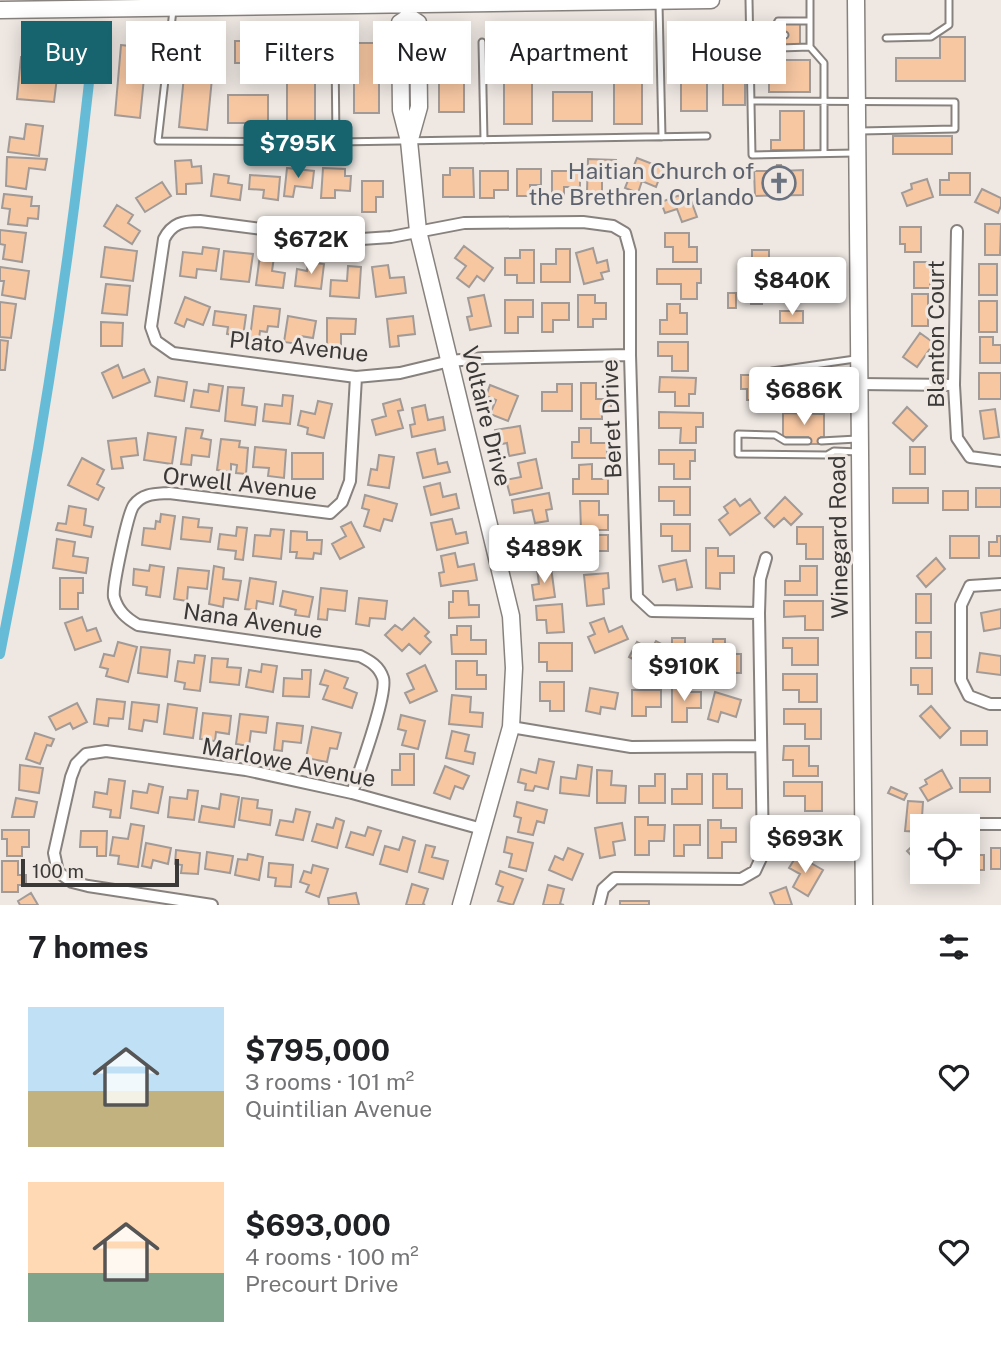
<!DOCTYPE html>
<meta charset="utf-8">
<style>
:root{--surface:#fff;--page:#f6f6f6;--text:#202124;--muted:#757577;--accent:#18646e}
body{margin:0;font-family:"Public Sans",sans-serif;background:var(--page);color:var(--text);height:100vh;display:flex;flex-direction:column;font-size:26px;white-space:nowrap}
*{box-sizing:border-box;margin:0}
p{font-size:23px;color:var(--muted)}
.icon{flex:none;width:38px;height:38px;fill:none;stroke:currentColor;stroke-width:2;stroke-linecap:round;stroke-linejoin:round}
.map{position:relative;height:905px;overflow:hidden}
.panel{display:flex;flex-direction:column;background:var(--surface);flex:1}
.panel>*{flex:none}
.banner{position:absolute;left:21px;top:21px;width:959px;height:63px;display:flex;gap:14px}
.controls{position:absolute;left:910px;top:814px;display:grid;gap:14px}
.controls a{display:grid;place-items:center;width:70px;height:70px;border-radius:0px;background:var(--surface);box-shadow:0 4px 18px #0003;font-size:35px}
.scale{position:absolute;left:21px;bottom:18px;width:158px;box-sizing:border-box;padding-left:7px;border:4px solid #3b3937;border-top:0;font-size:19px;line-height:24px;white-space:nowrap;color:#3b3937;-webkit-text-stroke:5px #eee7e2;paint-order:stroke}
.price{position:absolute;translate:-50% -60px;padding:0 16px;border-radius:7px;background:#fff;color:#222;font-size:23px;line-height:46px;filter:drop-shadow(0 2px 4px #0008)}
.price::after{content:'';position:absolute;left:50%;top:42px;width:21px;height:16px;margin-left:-10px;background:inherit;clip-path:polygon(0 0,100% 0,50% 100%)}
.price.current{background:var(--accent);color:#fff}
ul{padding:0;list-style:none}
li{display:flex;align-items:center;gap:21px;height:175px;padding:0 28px}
li span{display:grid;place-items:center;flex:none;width:196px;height:140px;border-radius:0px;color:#555}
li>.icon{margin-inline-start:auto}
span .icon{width:84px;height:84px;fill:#fffc;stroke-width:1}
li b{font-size:30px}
h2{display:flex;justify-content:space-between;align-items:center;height:84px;padding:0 28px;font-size:30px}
.tag{padding:0 24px;border-radius:0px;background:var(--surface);box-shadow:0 4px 18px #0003;font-size:24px;line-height:63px}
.tag.current{background:var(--accent);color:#fff}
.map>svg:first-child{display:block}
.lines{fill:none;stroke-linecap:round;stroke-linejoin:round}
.canal{stroke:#66bcd7;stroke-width:10}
.building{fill:#f7c7a2;stroke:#a19a96;stroke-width:2}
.lane-casing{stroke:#88827e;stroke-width:9}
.street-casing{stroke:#88827e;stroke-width:14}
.secondary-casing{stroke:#88827e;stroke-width:19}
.lane{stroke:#fff;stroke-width:5}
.street{stroke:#fff;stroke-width:10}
.secondary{stroke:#fff;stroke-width:16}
.labels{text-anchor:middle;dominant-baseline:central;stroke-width:6;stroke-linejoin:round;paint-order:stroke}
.worship-label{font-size:23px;fill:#5b616d;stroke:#eee7e2;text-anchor:end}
.street-label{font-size:23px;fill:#3b3937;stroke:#eee7e2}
</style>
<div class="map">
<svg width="1001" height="905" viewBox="0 0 1001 905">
<rect width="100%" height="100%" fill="#eee7e2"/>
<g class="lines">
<!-- canal -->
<path class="canal" d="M0,654C41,450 73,243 94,35"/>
</g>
<!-- building -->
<path class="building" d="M785,24H800V46H785Z
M940,37H965V81H896V58H940Z
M557,39H589V59H557Z
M614,40H642V124H614Z
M681,40H707V111H681Z
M235,41H269V63H235Z
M504,41H532V124H504Z
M439,42H464V112H439Z
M287,43H315V126H287Z
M354,43H379V113H354Z
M121,45L147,48L140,118L115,115Z
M187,45L215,47L207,130L179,127Z
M723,53H745V105H723Z
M21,57L59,61L54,102L17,99Z
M769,60H810V92H769Z
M553,92H592V121H553Z
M228,95H268V123H228Z
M780,111H804V150H771V140H780Z
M26,124L43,126L39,156L8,152L10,137L24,139Z
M893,136H952V154H893Z
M7,157L47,159L45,170L29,168L26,189L6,186Z
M637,158L663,168L656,187L642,181L638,193L625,188Z
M588,159L616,160V177H602V192H587Z
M191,160L192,167L201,166L202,183L186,184V194H177L175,161Z
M777,165H781V171L803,170V195L755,196L754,171H777Z
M287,168L314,171L312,188L295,186L293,197L284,196Z
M323,168L345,169V176H351L350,191L335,190V198H321Z
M450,168H473L474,197H443V175H450Z
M517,169H541V185H530V196H517Z
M480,171H508V190H494V198H480Z
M552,171H580V187H564V195H552Z
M949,173H970V195H940V180H949Z
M214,174L229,176L228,183L242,185L240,200L211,196Z
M250,175L280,177L278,200L263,198L264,190L249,189Z
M927,179L933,197L907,206L902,193L912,189L911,184Z
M362,181H383V197H376V212H362Z
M162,182L171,196L145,212L136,198Z
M982,189L1001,198V206L998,213L975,202Z
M688,192L697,217L682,222L677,209L665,213L661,202Z
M4,194L32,197L31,206H39L38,219L28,218L27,226L8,224L10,209L2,208Z
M117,205L133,215L128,223L140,231L132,244L104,226Z
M985,224H1001L1000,255H985Z
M900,227H921V252H905V244H900Z
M0,230L26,233L22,262L3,259L5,245L0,244Z
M665,233H689V247H697V262H673V247H665Z
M464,246L493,268L484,281L477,276L469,287L457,278L466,266L455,258Z
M105,247L137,251L133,281L101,277Z
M203,247L219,249L216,271L197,269L196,278L180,276L183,252L202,254Z
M593,248L597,263L607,260L609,271L601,273L603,279L584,284L576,253Z
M556,249H570V282H541V264H556Z
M520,250H534V283H517V275H505V258H520Z
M752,250H769V263H752Z
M224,251L253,254L249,282L221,279Z
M260,255L274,257L272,271L285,273L283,288L256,285Z
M308,262L324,264L321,289L295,286L297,269L307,271Z
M914,262H930V288H914Z
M979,264H997V295H979Z
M388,265L390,278L404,277L406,293L376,297L372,267Z
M348,266L361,267L359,298L330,296L331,280L347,281Z
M0,267L29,271L25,299L2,295L4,281H0Z
M657,269H701V283H697V299H681V284H657Z
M106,284L130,286L127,315L102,313Z
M751,285H762V304H751Z
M728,293H736V308H728Z
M912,294H928V326H912Z
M484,295L491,326L470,330L467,317L472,316L468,298Z
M578,295H595V303H606V319H593V327H578Z
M185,297L210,307L203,325L187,319L184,327L175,323Z
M505,300H533V317H518V333H505Z
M979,301H997V332H979Z
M0,302L16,304L11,338L0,337Z
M542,303H569V320H553V332H542Z
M667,304H680V313H687V334H660V320H667Z
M254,306L280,309L278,327L268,326L267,332L260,331L259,339L250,338Z
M215,311L246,315L243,337L227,334L228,327L213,325Z
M780,311H803V323H780Z
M288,316L316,321L313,338L300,336L298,344L284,342Z
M413,316L415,334L398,336L399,346L390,347L387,319Z
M327,318L356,319L355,334H341V348H327Z
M101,322L123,323L122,346H101Z
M920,333L934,343L917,367L903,357Z
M980,337H993V345H1001V363H980Z
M0,340L8,341L5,370H0Z
M658,342H688V371H672V356H658Z
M118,365L123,378L144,369L150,382L113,398L102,373Z
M979,373H1001V399H979Z
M741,375H763V400H747V389H741Z
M158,377L187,382L184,401L155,396Z
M660,377L696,378L695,394H689V406H675V392H659Z
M790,379H808V385H825V408H790Z
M581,383H596V399H611V412H602V419H581Z
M209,384L223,386L219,411L191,407L194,390L208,392Z
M557,384H572V411H542V392H557Z
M490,385L518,396L508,421L490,414L496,400L486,396Z
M228,387L244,388L242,405L257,407L255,425L225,421Z
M283,395L293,396L290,424L263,421L265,404L282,406Z
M400,399L403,410L398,411L403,428L376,435L372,420L386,416L383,404Z
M318,401L332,404L324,438L307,434L308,428L298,425L301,411L315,414Z
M425,405L428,420L443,417L445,430L412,437L410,425L415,424L412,408Z
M907,407L927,426L913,441L893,423Z
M995,409L999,437L984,439L980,411Z
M659,412L703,413V427H696V443H680L681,428H659Z
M783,413L824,414V437H821V444H808V437H783Z
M520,426L525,453L509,456L507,443L497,445L495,430Z
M186,428L203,430L201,438L211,440L209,457L192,455L191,465L181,464Z
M579,428H591V443H607V458H572V442H579Z
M148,433L176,437L172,464L144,460Z
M136,438L138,455L121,457L123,468L112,469L108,441Z
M221,439L240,441L239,447L248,448L246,474L236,473L237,465L231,464V472L217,470Z
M255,447L286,450L284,478L268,476L269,468L253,467Z
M910,447H925V474H910Z
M435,449L438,464L447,462L450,472L423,478L417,453Z
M659,450H695V461H690V479H674V464H659Z
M292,453H323V479H292Z
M379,455L394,457L389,488L368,485L371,469L377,470Z
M82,458L104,470L97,484L104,488L98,500L68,485Z
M536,459L542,488L510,495L506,480L521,477L518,463Z
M592,464V479H608V494H573V479H579V465Z
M440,483L443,497L456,494L459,508L431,515L424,487Z
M659,487H690V515H674V501H659Z
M893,488H928V503H893Z
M976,488H1001V507H976Z
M943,491H968V510H943Z
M549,493L552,509L546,510L548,521L535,523L532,510L514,513L512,500Z
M365,495L397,504L392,521L384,519L380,531L364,526L369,510L362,508Z
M785,497L802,514L791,525L784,518L774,527L765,518Z
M735,499L740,506L750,499L760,513L730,535L719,520L728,513L724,507Z
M580,501H599V515H608V530H581Z
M69,506L86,509L84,525L93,527L91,537L56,530L58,523L66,524Z
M161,514L175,516L170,549L142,545L144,528L155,529L156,521L160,522Z
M183,517L199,519L198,527L212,528L210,542L181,539Z
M452,519L456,534L466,532L468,543L437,550L431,523Z
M351,522L364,547L340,559L332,544L346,536L341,527Z
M661,524H690V551H672V536H661Z
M237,527L247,528L243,560L235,559L236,551L218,549L220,534L236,536Z
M797,527H823V559H806V544H797Z
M271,529L284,530L281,559L253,556L255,535L270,536Z
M553,529L555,543L549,544L551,556L535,559L532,544L523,546L521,535Z
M291,531L307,532V540H322L321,554L314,553L313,559L296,558L297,552H290Z
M573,535H608V551H592V566H581V552H573Z
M950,536H979V558H950Z
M997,536H1001V556H989V542H997Z
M57,539L75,542L73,556L88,558L86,573L53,568Z
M706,548H718V556H734V573H720V589L706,588Z
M455,553L458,567L474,564L477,580L441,586L439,573L444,572L441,556Z
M936,558L945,569L926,587L917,576Z
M686,560L692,587L677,590L675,579L663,582L659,566Z
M150,565L164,567L160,597L146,595L147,587L133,585L134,569L149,571Z
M214,566L224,568L223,579L241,581L238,600L224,598L223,607L209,604Z
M800,566H817V595H785V581H800Z
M551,567L555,597L534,600L532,585L539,584L537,569Z
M178,568L209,571L207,589L188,587L187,601L174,599Z
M608,573L609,588L603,589L604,604L587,606L584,575Z
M60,578H83V593H78V609H60Z
M250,578L276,582L273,604L257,601L256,610L245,609Z
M321,588L347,591L345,611L328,609L327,620L318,619Z
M283,591L313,597L309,617L295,615L296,610L280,606Z
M453,591H468L469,605H479V617L449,618V602H453Z
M916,594H931V623H916Z
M359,598L387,601L385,619L370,618L369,626L356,624Z
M784,601H823V630H805V616L784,617Z
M562,604L564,632L547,633L546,620H537L536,606Z
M1001,609V628L984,631L981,613Z
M82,617L87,631L96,628L101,641L75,650L65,623Z
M414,618L429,632L425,636L431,642L420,654L409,644L402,651L385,635L395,625L402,630Z
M604,618L609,632L622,626L628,639L595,653L588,637L595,634L590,623Z
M457,626H471V640H486V654H452L451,635H457Z
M916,632H931V658H916Z
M672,638H685V654H701V669H693V676H672Z
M783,638H818V665H792V648H783Z
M713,639H725V654H741V673H707V648H713Z
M656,641L665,646L652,669L629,657L637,642L651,650Z
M118,642L137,647L128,682L106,676L108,669L100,667L104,654L114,656Z
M539,643H572V671H547V662H539Z
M141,647L170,650L167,677L138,673Z
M980,653L1001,656V675L977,672Z
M195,655L205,656L200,691L184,689L185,683L175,681L178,661L194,663Z
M212,658L228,659L227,667L241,668L239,685L210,682Z
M456,661H477V675H486V689H456Z
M262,664L277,666L273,692L246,687L249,670L261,672Z
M425,665L437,691L410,703L405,693L414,689L407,674Z
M911,668H932V694H918V685H911Z
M302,670H311L309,697L283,696L284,678L302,679Z
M325,670L348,678L344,688L357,693L352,708L323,699L328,686L320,684Z
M783,674H817V702H799V690H783Z
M540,682H564V711H550V701H540Z
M672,685H684V692H701V708H687V722H672Z
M590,688L618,693L615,709L601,707L600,714L586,711Z
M632,690H661V707H646V716H632Z
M715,692L741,700L736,717L721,712L718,722L708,719Z
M452,695L471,697L470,712L483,713L482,727L449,724Z
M97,699L125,702L123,719L109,718L108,726L94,724Z
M132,702L159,705L157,722L144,720L142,731L129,729Z
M77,703L87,722L73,729L70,723L56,730L49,717Z
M168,704L197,708L193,738L164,734Z
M931,706L950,728L940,738L920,716Z
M784,709H821V739H805V724H784Z
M203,713L231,716L229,734L216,732L215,741L200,739Z
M240,714L268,717L266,733L251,731L249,746L236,744Z
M401,715L425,721L418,749L402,745L406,731L398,729Z
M277,723L303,726L301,743L283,741L282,751L274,750Z
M312,727L341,733L337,749L330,748L327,762L306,758Z
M452,731L469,735L465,751L475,753L473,764L446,758Z
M961,731H987V745H961Z
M35,733L54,739L51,746L47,745L40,764L26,759Z
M784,746H809V766H818V776H793V760H783Z
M400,754H414V785H392V770H400Z
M539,759L554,762L548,789L535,786L533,791L525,790L526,784L518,782L521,769L536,773Z
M20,765L43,768L39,793L19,790Z
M578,765L592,767L589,796L560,793L561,777L576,779Z
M445,766L469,776L463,789L455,786L450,799L434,793Z
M597,770L612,771L611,785L626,786L625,803H597Z
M942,770L952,788L928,801L920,788L927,784L925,780Z
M655,774H665V803H639V786H655Z
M687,774H702V804H672V789H687Z
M713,774H727V789H742V808H713Z
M960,778H990V792H960Z
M109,779L125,781L120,818L110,817L111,810L93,807L95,792L107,794Z
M784,782H822V811H805V796H784Z
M149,784L163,787L158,813L131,808L133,791L147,793Z
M891,787L907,794L904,800L888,793Z
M188,790L198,791L194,820L168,817L170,797L187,799Z
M221,794L239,797L234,827L199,822L202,806L219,809Z
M16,798L37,802L34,817H12Z
M242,798L258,800L257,808L272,810L270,825L239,820Z
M908,801L923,802L921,832L905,831Z
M517,802L547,810L544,823L537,821L533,835L518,832L521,818L514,816Z
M296,809L310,812L303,840L276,835L280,820L293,822Z
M635,817H648V825H665L664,841H649V855H635Z
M336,818L344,821L337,848L312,841L317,824L333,828Z
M784,819H815V846H799V832H784Z
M708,820H721V828H736V842H722V858H708Z
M622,823L625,840L613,842L615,855L600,858L595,828Z
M131,824L144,826L138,867L118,864L119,856L110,855L113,837L128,839Z
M674,825H700V845H684V856H674Z
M368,827L381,831L373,855L346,847L351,832L365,836Z
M2,830H29V847H22V856H7V839H2Z
M81,831H107L106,856H97V847H80Z
M403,837L415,841L407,872L380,864L385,846L399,850Z
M507,837L533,843L526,871L509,867L512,854L504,852Z
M921,838L922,839V867L907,851Z
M146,843L171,848L168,864L153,860L151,868L142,866Z
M426,845L435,847L432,857L448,861L443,879L419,872Z
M568,848L583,854L572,880L549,870L555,856L563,860Z
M991,848H1001V869H991Z
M176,850L200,853L198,874L181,873L182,865L175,864Z
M207,852L233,856L230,873L205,869Z
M248,854L263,857L259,880L235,875L238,859L247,860Z
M797,855L823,870L808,896L793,887L800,874L789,868Z
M968,855H984V870H968Z
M2,861H18V875H26V885H18V892H2Z
M269,863L293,865L291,887L275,886L276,878L268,877Z
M313,865L328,869L319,897L306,892L309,885L300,882L304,871L311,873Z
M500,871L523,879L513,905L498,901L503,887L496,884Z
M412,884L428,889L423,904L425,905H406Z
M548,885L564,889L560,904L564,905H543Z
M786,887L792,905H775L770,893Z
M31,893L38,905H20L18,901Z
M356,893L359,905H329L328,898Z
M620,901H649V905H620Z"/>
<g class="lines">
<defs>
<path id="lane" d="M749,0L752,155L856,153
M659,4L662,137
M173,10L158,141L336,142L707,136
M785,35H771L778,21H810
M751,36L771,35L779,48L810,47V0
M886,38L931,37L949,25V0
M482,42L484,140
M810,47L824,63V153
M335,52L336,142
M752,101L955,102V129L860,131
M772,371L855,359
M808,441H785L775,435L738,434V454L827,455L834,451L859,452
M821,441L857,439"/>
<path id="street" d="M957,231L954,385L957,438L970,457L1001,461
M630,355L484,358L450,361L400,373L356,377L173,353L156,341L151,327L164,239C172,223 183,221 200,221L347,240L391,237L464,223L583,222L613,226L625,233L630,251V355L637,597L652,611L759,613
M859,384L954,385
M1001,584L970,586L961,605V680L969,696L990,704H1001
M511,727L631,747L760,746
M352,793C359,772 388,694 383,678C379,666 370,661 360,656L138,625C126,618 118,611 114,597C112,588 128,512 134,505C143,493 156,494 169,493L330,513L342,502L350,481L356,377
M958,824H1001
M212,905L88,886L72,882L58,872L54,853L71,777L76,764L86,754L106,751L246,770L352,793L482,829
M599,905L603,889L615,878L741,879L755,871L763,854L759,613L760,579L766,558"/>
<path id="secondary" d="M856,0L864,905
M0,10L711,0
M409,17L400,23L401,110L409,141L418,231L511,616L514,668L511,727L461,905
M409,17L418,23L419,107L410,139"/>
</defs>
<!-- lane casing -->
<use href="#lane" class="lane-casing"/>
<!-- street casing -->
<use href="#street" class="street-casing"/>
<!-- secondary casing -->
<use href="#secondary" class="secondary-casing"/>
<!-- lane -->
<use href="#lane" class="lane"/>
<!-- street -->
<use href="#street" class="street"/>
<!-- secondary -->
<use href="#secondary" class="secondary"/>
</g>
<!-- icons -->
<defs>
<symbol id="church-ring" viewBox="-11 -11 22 22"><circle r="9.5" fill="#eee7e2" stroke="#6b7280" stroke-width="1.5"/><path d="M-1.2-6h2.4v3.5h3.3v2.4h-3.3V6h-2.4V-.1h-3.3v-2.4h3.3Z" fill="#6b7280"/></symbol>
</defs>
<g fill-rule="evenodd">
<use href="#church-ring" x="760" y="164" width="38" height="38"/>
</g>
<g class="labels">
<!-- worship labels -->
<g class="worship-label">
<text x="754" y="170">Haitian Church of<tspan x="754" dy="26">the Brethren Orlando</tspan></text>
</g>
<!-- street labels -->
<g class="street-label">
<text transform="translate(935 334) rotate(-90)">Blanton Court</text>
<text transform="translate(299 346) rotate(6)">Plato Avenue</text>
<text transform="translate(487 416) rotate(76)">Voltaire Drive</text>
<text transform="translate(611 419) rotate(-92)">Beret Drive</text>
<text transform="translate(240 483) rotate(6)">Orwell Avenue</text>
<text transform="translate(838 537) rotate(-91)">Winegard Road</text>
<text transform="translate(253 620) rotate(8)">Nana Avenue</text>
<text transform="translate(289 762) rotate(11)">Marlowe Avenue</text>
</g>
</g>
</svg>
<div class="controls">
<a><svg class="icon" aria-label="locate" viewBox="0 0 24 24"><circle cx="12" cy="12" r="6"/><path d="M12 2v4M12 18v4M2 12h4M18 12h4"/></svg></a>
</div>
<div class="scale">100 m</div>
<b class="price current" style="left:298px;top:180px">$795K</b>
<b class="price" style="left:311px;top:276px">$672K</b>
<b class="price" style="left:792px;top:317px">$840K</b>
<b class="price" style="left:804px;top:427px">$686K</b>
<b class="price" style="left:544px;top:585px">$489K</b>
<b class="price" style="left:684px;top:703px">$910K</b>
<b class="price" style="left:805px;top:875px">$693K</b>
<div class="banner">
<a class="tag current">Buy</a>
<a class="tag">Rent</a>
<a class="tag">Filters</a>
<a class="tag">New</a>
<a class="tag">Apartment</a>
<a class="tag">House</a>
</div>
</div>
<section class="panel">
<h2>7 homes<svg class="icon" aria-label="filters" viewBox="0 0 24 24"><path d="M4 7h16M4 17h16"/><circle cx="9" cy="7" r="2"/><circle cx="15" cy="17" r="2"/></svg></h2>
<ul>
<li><span style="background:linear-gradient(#bfe0f5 60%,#c2b280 0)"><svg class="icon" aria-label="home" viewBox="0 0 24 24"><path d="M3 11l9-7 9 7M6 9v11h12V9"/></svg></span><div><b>$795,000</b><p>3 rooms · 101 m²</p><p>Quintilian Avenue</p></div><svg class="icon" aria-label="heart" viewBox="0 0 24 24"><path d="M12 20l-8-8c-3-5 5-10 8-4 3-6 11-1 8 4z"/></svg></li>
<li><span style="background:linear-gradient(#ffd9b3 65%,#7fa58c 0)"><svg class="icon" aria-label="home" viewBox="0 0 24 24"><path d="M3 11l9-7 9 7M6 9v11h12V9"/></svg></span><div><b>$693,000</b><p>4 rooms · 100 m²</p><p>Precourt Drive</p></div><svg class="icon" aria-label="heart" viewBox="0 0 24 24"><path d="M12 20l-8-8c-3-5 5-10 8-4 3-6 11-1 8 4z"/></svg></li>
</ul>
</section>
